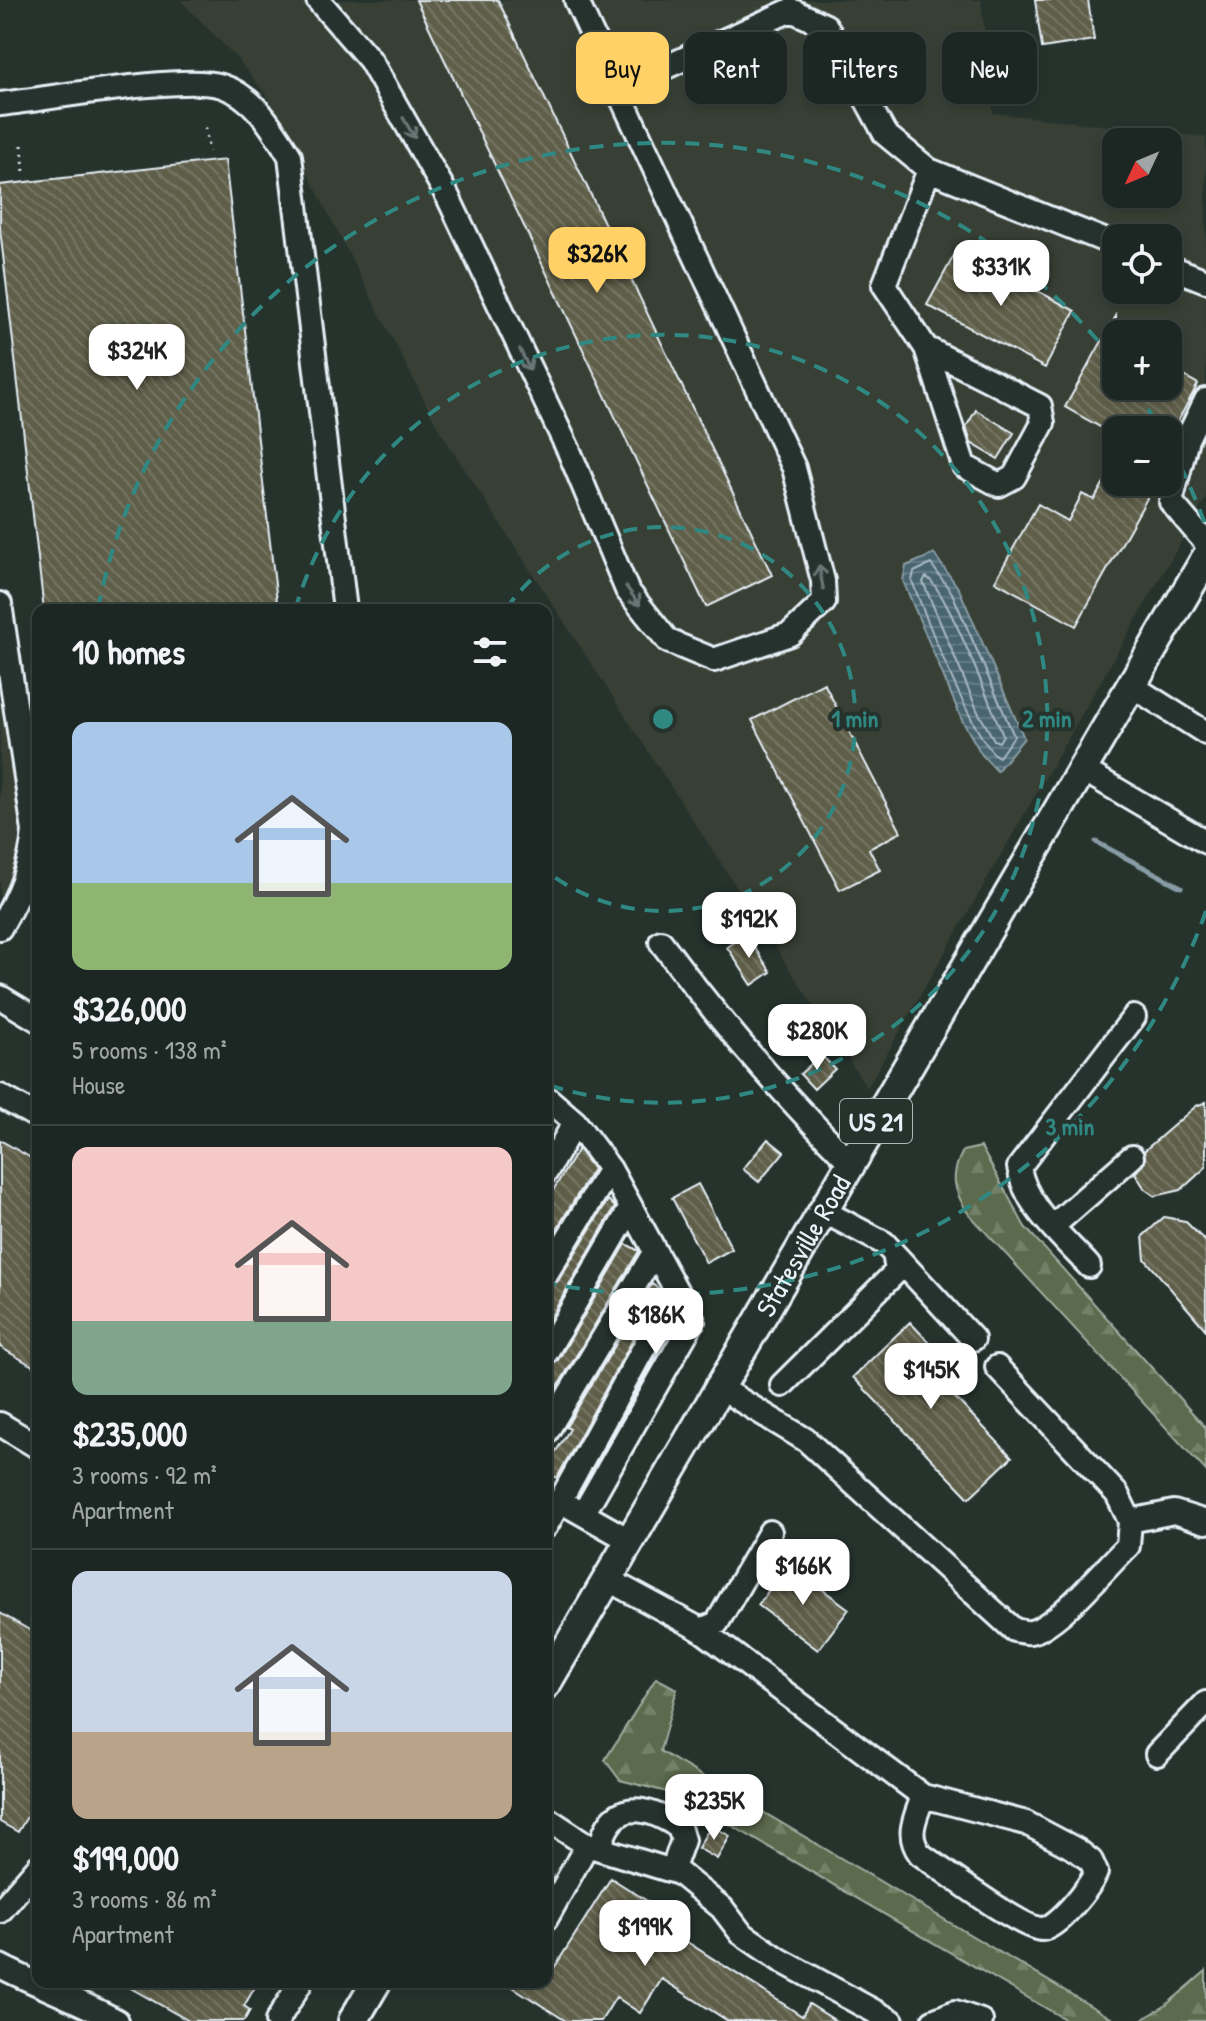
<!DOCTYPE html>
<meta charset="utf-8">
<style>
:root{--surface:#1c2622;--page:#252e2a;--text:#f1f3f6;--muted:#a0a5a5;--line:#3a4340;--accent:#ffd166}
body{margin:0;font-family:"Patrick Hand",sans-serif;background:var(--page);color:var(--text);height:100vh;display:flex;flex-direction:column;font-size:30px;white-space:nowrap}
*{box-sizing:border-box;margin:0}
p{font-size:26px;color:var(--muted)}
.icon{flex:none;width:44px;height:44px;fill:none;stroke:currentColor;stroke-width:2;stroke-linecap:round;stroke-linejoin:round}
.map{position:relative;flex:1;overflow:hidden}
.sheet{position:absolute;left:32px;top:604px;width:520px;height:1384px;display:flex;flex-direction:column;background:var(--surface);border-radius:16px;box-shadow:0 4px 12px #0003,0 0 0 2px var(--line)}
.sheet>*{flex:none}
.hud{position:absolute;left:576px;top:32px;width:510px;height:72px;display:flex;gap:16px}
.needle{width:52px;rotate:226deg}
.tools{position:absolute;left:1102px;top:128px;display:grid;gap:16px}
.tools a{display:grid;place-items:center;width:80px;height:80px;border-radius:16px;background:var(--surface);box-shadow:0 4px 12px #0003,0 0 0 2px var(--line);font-size:40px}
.price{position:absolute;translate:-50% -68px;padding:0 18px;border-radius:16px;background:#fff;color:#222;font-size:26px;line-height:52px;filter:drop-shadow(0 2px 4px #0008)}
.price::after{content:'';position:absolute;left:50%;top:48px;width:24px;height:18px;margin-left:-12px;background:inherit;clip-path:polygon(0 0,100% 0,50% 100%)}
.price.current{background:var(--accent);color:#111}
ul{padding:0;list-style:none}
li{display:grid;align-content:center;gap:16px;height:424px;padding:0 40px}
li+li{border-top:2px solid var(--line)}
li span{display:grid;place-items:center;height:248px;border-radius:16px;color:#555}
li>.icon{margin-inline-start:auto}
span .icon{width:144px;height:144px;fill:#fffc;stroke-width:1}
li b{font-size:34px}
h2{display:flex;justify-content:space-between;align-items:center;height:96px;padding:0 40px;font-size:34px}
.chip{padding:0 28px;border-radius:16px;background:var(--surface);box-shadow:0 4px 12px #0003,0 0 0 2px var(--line);font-size:28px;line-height:72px}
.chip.current{background:var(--accent);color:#111}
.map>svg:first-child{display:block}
.built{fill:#374036;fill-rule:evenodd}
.forest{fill:url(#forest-firs);stroke:#a2aea2;stroke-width:2}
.water{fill:url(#water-rules);stroke:#899da6;stroke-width:2}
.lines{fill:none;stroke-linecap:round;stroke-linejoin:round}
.shore{stroke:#a9b9c2;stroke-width:2}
.stream{stroke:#899da6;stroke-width:5}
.building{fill:url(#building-back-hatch);stroke:#e8f1f8;stroke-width:2}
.minor-casing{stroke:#e8f1f8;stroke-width:28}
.major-casing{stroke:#e8f1f8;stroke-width:34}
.path{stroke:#e8f1f8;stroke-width:3;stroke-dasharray:2 6;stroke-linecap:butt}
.minor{stroke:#26332d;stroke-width:22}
.major{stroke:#26332d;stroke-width:28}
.oneway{stroke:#6a7674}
.ring{fill:none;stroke:#308883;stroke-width:4;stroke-dasharray:14 10}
.labels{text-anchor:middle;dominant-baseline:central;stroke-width:8;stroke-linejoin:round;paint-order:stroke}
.shield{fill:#26332d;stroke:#aeb8bb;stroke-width:2}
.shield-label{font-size:26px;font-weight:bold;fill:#e8f1f8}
.street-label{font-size:28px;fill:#e8f1f8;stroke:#26332d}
.centre{fill:#308883;stroke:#26332d;stroke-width:4}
.ring-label{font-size:24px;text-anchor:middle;font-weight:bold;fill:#308883;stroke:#26332d;stroke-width:8;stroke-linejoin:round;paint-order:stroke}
</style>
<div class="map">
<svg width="1206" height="2021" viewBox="0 0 1206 2021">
<defs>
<pattern id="forest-firs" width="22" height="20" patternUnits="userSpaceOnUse" patternTransform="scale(2)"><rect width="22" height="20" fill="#5c6b4d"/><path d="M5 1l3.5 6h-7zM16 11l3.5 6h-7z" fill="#738167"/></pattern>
<pattern id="water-rules" width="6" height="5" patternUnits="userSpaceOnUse" patternTransform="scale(2)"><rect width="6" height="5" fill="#4a6570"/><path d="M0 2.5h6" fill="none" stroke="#647c85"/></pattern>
<pattern id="building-back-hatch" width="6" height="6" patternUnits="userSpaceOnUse" patternTransform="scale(2)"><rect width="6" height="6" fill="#5f5e4a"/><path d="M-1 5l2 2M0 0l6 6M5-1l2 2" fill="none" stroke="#767665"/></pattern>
</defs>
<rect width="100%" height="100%" fill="#26332d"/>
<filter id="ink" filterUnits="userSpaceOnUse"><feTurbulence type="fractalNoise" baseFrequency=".0125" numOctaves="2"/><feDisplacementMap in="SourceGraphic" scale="16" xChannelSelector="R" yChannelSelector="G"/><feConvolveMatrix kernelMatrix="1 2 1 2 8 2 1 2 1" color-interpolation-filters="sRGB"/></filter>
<g filter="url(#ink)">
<!-- built -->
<path class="built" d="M180,0H981L993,113L1206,137V498L867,1088L440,431L269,98L236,57ZM1116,142H1168V194H1116ZM1116,238H1168V290H1116ZM1116,334H1168V386H1116ZM1116,430H1168V482H1116Z
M0,700L19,819L17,855L0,908Z"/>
<!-- forest -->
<path class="forest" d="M981,1147L1025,1227L1206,1428V1471L967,1212C953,1189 950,1175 963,1151Z
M656,1678L677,1689L660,1751L1116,2021H1068L679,1795L620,1780L605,1760Z
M1206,1971V2021H1140L1165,2006Z"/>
<!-- water -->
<path class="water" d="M934,554L959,589L1024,738L997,771L982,755L962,720L903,581L906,566Z"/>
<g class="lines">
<!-- shore -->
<path class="shore" d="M931,564L952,593L1014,736L999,757C977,749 923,610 912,581L914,572Z
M926,577C945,585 991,708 1003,735L999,742L994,740L978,712L923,582Z"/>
<!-- stream -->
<path class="stream" d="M1096,842L1181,887"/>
</g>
<!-- building -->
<path class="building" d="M416,0H498L772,575L706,607Z
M1035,0H1088L1094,40L1042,48Z
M225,160L278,610H44L0,229V185Z
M958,248L1075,311L1045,368L927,305Z
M1116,316V386H1168V355L1184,364L1179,373L1198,384L1173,430H1116V436L1065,407Z
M976,410L1014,433L998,459L971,443L966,427Z
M1116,461V482H1156L1076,626L995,581L1038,504L1068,521L1082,494L1094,500Z
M824,683L901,832L869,849L880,870L840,890L752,720Z
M746,935L771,972L752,985L727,947Z
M821,1055L835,1069L814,1089L800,1074Z
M1206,1102V1167L1181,1190L1155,1196L1145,1189L1135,1173L1145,1162L1144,1151L1196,1106Z
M768,1139L784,1152L759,1182L743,1169Z
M0,1140L38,1162V1369L0,1347Z
M578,1149L593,1169L546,1247V1202Z
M698,1184L732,1249L706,1263L672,1198Z
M608,1200L615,1207L546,1325V1288L558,1281Z
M1164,1217L1185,1221L1206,1242V1330L1145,1259L1143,1236Z
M626,1244L639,1251L546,1406V1367L558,1360Z
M652,1284L660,1290L557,1478L546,1471V1467L570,1429L566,1427Z
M675,1320L677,1321L617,1426Z
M910,1322L938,1352L924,1365L1012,1457L969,1498L853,1377Z
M788,1564L849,1609L818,1650L758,1605Z
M0,1613L38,1635V1798L18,1832L0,1822Z
M711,1825L730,1836L717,1859L698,1848Z
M611,1878L674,1918L667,1929L802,2016L809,2004L836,2021H728L662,1979L640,2013L616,1997L601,2021H566L505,1982H546V1963L554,1968Z
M120,1982H258L244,2006L250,2010L244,2021H189Z"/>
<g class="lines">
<defs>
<path id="minor" d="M318,0L370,60L448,197L569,451L627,590L668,641L714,660L790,634L824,602L823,581L794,468L576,0
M618,89L791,10L826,26L885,134L929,170L1116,245
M0,104C46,99 185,74 222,86C254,96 273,129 290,156L345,610
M1168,266L1206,281
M926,348L964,466L999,485L1014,477L1043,423L1040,406L926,348L884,285L929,170
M1206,400L1187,439L1171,502L1206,543
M0,604L34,831C31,867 18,897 0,928
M1129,684L1206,733
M1080,768L1206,842
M661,942C719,1021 781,1093 851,1163
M0,997L38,1020
M0,1096L38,1117
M546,1097L575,1122
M546,1172L575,1122L610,1169L693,1321L583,1514
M823,1211L884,1243L973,1339
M1053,1226L1132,1157
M1089,1266C1063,1237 1025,1207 1019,1167L1134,1017
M546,1274L610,1169
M546,1353L629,1211
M782,1385L897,1271L895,1259
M717,1386L806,1440L1014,1630C1024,1632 1030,1634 1039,1629C1069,1613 1103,1570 1128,1546L1130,1521L1117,1494L997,1367
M0,1424L38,1447
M546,1433L654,1253
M560,1501L675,1291
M1130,1521L1174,1512L1206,1522
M546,1526L560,1501L629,1540
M607,1579L701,1630L717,1623L770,1532
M701,1630L923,1796L1026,1823L1077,1850L1091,1861L1096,1872C1091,1886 1057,1929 1042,1929C1021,1929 942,1869 920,1854C905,1834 916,1817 923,1796
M1157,1754L1206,1703
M546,1818L587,1845L546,1919
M587,1845L679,1873L722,1908L741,1933L780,1960L892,2021
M600,1849C610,1799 644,1804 679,1827L683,1840L672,1871
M0,1911L38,1867
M0,1966C39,1986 78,2000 117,2021
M277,2021L301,1982
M933,2021L955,2012L981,2021"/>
<g id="major">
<path id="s1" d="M546,1684L1206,558"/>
<path d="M353,2021L376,1982"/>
</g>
</defs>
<!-- minor casing -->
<use href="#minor" class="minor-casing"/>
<!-- major casing -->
<use href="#major" class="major-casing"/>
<!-- path -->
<path class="path" d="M205,128L209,152
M22,145L24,173"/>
<!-- minor -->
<use href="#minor" class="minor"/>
<!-- major -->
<use href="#major" class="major"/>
</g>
<!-- one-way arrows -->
<defs><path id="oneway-shaft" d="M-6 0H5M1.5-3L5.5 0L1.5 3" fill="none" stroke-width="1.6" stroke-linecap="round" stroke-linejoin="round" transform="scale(2)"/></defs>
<g class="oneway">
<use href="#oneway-shaft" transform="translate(409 128) rotate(60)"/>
<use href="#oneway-shaft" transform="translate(525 360) rotate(64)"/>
<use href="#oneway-shaft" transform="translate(821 577) rotate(-101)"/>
<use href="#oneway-shaft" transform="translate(633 596) rotate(54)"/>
</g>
</g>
<!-- distance rings -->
<g class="ring">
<path d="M506 609A192 192 0 1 1 546 871"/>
<path d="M295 610A384 384 0 1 1 548 1085"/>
<path d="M1206 911A576 576 0 0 1 548 1283M98 609A576 576 0 0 1 1114 360M1135 389A576 576 0 0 1 1159 427M1169 444A576 576 0 0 1 1206 527"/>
</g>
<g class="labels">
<!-- shield labels -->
<rect class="shield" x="840" y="1099" width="72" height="44" rx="6"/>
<g class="shield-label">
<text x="876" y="1121">US 21</text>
</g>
<!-- street labels -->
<g class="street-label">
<text stroke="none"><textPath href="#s1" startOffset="508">Statesville Road</textPath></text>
</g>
</g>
<circle cx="663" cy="719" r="12" class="centre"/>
<g class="ring-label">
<text x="855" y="727">1 min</text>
<text x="1047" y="727">2 min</text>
<text x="1070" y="1135">3 min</text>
</g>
</svg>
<div class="tools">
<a><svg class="needle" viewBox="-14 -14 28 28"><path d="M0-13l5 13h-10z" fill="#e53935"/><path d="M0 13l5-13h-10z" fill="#a0a5a5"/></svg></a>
<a><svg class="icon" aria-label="locate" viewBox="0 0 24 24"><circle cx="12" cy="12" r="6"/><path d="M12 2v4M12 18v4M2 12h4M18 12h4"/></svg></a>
<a>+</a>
<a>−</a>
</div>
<b class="price current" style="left:597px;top:295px">$326K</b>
<b class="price" style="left:1001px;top:308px">$331K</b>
<b class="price" style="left:137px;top:392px">$324K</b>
<b class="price" style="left:749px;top:960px">$192K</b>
<b class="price" style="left:817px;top:1072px">$280K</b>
<b class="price" style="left:656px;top:1356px">$186K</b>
<b class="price" style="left:931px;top:1411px">$145K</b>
<b class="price" style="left:803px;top:1607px">$166K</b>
<b class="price" style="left:714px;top:1842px">$235K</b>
<b class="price" style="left:645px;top:1968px">$199K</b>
<div class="hud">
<a class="chip current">Buy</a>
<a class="chip">Rent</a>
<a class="chip">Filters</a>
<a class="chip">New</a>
</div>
<section class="sheet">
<h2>10 homes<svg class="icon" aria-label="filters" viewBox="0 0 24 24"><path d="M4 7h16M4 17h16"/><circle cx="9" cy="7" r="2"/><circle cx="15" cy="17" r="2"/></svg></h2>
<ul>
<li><span style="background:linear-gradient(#a9c7e8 65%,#8fb573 0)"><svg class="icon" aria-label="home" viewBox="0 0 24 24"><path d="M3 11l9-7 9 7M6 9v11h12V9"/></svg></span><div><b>$326,000</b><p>5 rooms · 138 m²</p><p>House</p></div></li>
<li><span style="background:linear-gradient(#f6c9c9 70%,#7fa58c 0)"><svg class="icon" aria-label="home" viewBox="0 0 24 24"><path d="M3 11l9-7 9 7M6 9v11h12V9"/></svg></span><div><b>$235,000</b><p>3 rooms · 92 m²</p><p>Apartment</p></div></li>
<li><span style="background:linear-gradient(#c9d6e8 65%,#b9a48a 0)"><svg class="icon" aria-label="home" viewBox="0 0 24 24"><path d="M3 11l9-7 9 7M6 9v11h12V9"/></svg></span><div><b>$199,000</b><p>3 rooms · 86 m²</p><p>Apartment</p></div></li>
</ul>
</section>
</div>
